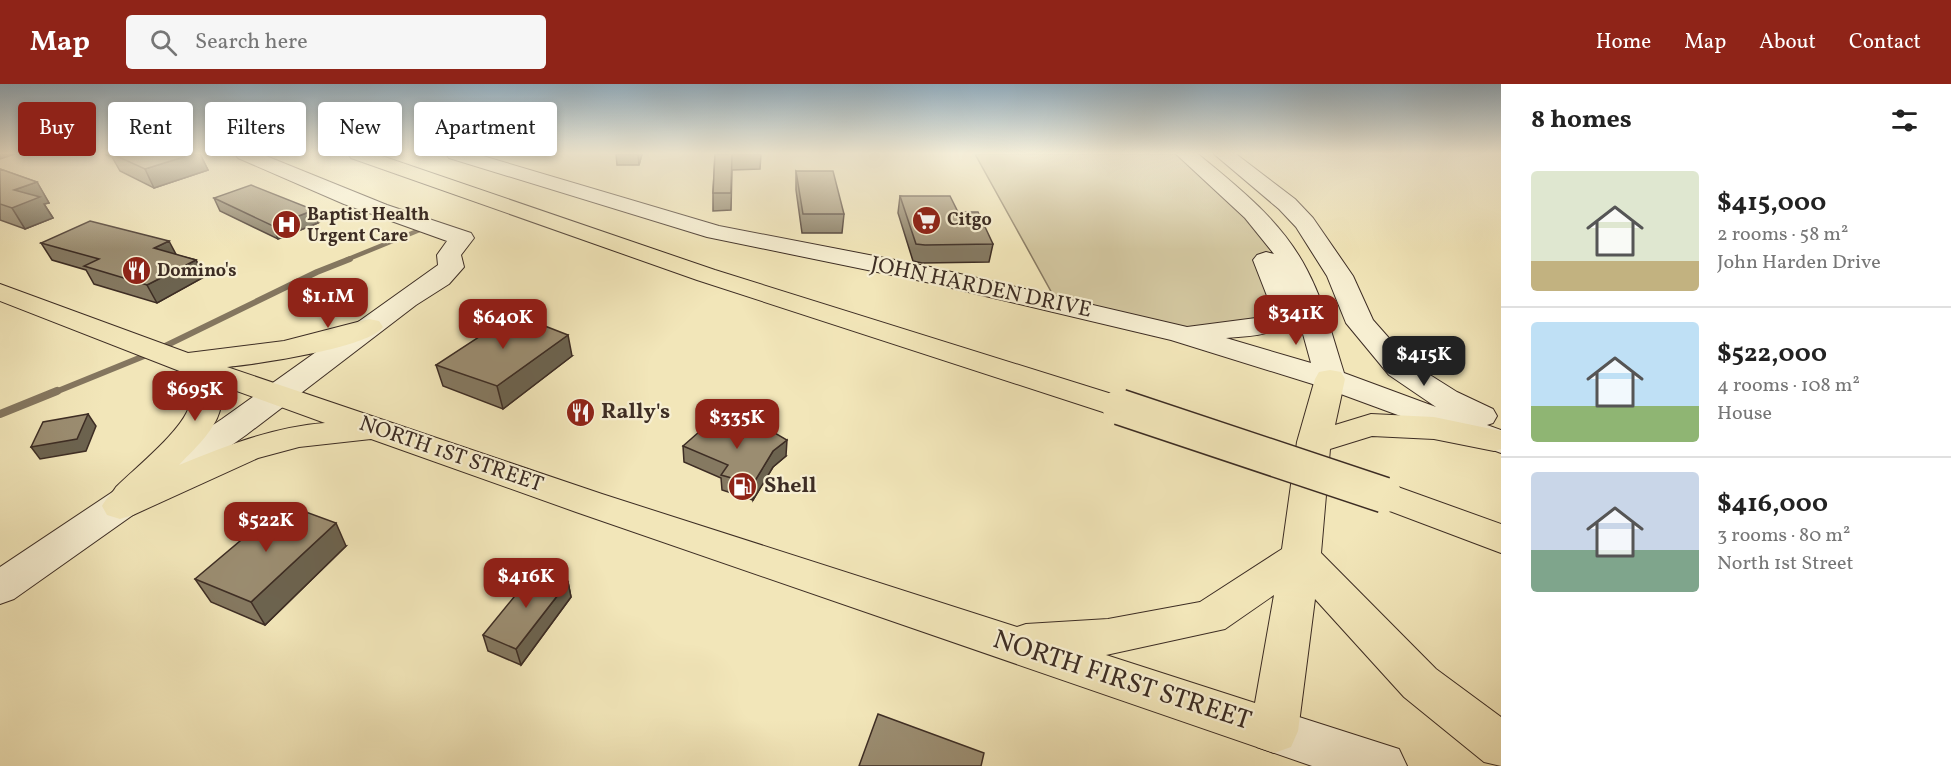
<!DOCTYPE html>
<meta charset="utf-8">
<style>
:root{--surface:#fff;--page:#f6f6f6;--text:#222;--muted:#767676;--line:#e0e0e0;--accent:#8f2418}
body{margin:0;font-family:Vollkorn,serif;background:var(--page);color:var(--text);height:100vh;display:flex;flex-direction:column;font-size:22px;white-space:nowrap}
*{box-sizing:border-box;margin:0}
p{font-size:20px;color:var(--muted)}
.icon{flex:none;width:33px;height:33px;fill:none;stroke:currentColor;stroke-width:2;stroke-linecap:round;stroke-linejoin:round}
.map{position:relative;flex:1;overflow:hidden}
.details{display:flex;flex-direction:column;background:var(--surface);width:450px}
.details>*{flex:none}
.hud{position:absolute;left:18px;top:18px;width:570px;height:54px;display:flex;gap:12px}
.price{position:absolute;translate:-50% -51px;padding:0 14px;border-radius:12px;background:var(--accent);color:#fff;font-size:20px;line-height:39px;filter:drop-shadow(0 2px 3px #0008)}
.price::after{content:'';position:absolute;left:50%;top:36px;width:18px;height:14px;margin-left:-9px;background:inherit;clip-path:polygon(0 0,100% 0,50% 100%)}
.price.on{background:#222;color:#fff}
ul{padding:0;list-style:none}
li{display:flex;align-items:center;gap:18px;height:150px;padding:0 30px}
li+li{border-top:2px solid var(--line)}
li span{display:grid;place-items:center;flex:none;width:168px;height:120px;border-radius:6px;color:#555}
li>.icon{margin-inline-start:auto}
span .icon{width:72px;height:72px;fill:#fffc;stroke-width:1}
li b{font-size:26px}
h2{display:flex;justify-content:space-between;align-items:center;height:72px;padding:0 30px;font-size:26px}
.tag{padding:0 21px;border-radius:6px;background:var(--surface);box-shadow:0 3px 9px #0003;font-size:21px;line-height:54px}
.tag.on{background:var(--accent);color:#fff}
header{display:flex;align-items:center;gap:36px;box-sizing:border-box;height:84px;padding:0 30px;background:var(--accent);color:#fff}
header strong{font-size:28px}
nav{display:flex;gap:33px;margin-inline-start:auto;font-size:21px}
.search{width:420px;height:54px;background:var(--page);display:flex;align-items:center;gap:15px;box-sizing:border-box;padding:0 21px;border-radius:6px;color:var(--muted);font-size:22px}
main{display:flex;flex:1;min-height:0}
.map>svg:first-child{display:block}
.green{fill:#d3c7a0;stroke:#887a62;stroke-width:1.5}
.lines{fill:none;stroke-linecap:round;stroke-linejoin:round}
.stream-far2{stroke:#84765f;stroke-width:4.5}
.stream-far1{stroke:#84765f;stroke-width:6}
.stream{stroke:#84765f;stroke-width:8}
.secondary-casing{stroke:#3d2d24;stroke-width:2}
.primary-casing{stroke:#3d2d24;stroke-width:2}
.highway-casing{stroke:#3d2d24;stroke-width:2}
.secondary{fill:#f7efd2;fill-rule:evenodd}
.primary{fill:#f2e6b9;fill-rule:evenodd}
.highway{fill:#f2e6b9;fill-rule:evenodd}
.highway-bridge-casing{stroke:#3d2d24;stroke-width:38;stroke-linecap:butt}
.highway-bridge{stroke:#f2e6b9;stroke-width:35}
.wall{fill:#857961;stroke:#3d2d24;stroke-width:1.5}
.shaded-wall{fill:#6c634f;stroke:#3d2d24;stroke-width:1.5}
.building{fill:#9b8d71;stroke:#3d2d24;stroke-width:1.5}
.labels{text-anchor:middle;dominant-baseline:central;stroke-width:4.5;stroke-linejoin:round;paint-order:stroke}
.far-poi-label{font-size:18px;font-weight:bold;fill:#3d2d24;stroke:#f7efd2;text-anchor:start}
.street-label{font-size:22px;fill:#3d2d24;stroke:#f7efd2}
.poi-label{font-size:22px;font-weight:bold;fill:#3d2d24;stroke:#f7efd2;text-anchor:start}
.near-street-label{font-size:27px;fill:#3d2d24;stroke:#f7efd2}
</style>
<header>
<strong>Map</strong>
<div class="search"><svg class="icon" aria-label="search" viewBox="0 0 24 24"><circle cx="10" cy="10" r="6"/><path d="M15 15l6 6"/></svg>Search here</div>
<nav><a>Home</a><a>Map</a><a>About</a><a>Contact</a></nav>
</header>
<main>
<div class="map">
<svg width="1501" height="682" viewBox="0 0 1501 682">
<rect width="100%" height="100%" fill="#f2e6b9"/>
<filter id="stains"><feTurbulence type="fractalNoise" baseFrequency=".00333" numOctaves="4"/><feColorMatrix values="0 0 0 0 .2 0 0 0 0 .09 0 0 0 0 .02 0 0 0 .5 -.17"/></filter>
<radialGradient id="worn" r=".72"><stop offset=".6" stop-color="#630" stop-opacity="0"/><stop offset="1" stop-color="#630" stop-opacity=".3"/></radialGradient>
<!-- green -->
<path class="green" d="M975,70H1186L1237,114L1308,216L1273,240L1179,249L1058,220Z"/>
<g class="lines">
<!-- stream-far2 -->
<path class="stream-far2" d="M346,176L427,143"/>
<!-- stream-far1 -->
<path class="stream-far1" d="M159,265L317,188L350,175
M53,309L149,270"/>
<!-- stream -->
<path class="stream" d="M0,330L57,307"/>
<defs>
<path id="secondary" d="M235,70H261L387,121L471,149L474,154L461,171L464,183L449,200L416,221L246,351L14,515L0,520V483L222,335L438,181L437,171L447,157L344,120L238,74Z
M446,70H476L719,142L926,182L1187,243L1256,234L1266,228L1269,217L1253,176L1257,171L1266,168L1274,170L1245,134L1176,70H1198C1239,104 1282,137 1307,186C1324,218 1333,254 1344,289L1436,323L1389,291L1346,239L1327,192L1296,143L1279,125L1214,70H1236L1295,115L1313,134L1353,192L1373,236L1411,279L1457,308L1493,325L1497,332L1493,339L1487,341L1501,346V369L1319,302L1171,256L926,198L707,153L449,74ZM1295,221L1311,279L1226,254C1255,251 1285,254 1295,221Z
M1274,625L1399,665L1407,682H1312L1257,663L1250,647L1257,631Z"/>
<path id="primary" d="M0,200L188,269L284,257L369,235L379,237L383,243C369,264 256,280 227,283L602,410L1017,543L1026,540L1108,535L1200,518L1282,465L1297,358L1315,295L1319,288L1330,286L1341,288L1345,295L1335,341L1371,330L1434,333L1501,347V365L1494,367L1434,355L1372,352L1330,365L1321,469L1436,585L1501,633V682L1484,678L1404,613L1315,515L1298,647L1291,663L1274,669L576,428L371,355L299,363L258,374L133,431L120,435L107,431L102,422C106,414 112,410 116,403C135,384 186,344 190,319C192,308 187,298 182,288L0,217ZM220,301L325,339C274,343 227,361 179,381C200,359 229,335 220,301ZM1274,511L1255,619L1106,571L1225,545Z"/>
<path id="highway" d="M348,70H376L715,186L1131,316L1136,323L1131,330L1120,333L1109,330L697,196L351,74Z
M1384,398L1501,440V469L1371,420L1366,411L1371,402Z"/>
</defs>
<!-- secondary casing -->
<use href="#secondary" class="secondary-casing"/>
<!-- primary casing -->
<use href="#primary" class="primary-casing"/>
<!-- highway casing -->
<use href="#highway" class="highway-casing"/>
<!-- secondary -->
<use href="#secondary" class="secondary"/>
<!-- primary -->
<use href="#primary" class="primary"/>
<!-- highway -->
<use href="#highway" class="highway"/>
<defs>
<path id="highway-bridge" d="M1120,323L1384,411"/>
</defs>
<!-- highway-bridge casing -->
<use href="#highway-bridge" class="highway-bridge-casing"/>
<!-- highway-bridge -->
<use href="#highway-bridge" class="highway-bridge"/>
</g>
<!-- wall -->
<path class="wall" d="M104,70H200L208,86L154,104L120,87L112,73Z
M616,70H642L639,81H617Z
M715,70H761L760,85L732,86L731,126L713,127V109Z
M0,85L37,98L49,119L44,120L53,134L25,145L0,136Z
M796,87L844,130L842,149H802L796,106Z
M900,112L958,128L993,160L989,178L922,179L913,177L898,129Z
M214,114L318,139L278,155L220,127Z
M41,159L176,171L196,176L204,193L157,219L94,200L86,186L52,176Z
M572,272L503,325L443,302L436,281Z
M683,362L786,372L773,383L753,416L722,406L721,394L684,378Z
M346,462L265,541L211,518L195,495Z
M568,498L571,513L521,581L488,567L483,551Z"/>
<!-- shaded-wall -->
<path class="shaded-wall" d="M0,70H15L0,75Z
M193,70H200L208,86L154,104L145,85Z
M638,70H642L639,81Z
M37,98L49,119L44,120L53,134L25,145L12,124L14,106Z
M314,126L318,139L278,155L273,142Z
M169,157L178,174L154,164Z
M196,176L204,193L157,219L147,201Z
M568,251L572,272L503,325L497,302Z
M88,330L96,342L86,367L40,375L31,363Z
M787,356L786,372L773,383L753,416V400L773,367Z
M336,439L346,462L265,541L251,518Z
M568,498L571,513L521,581L516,565Z"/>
<!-- building -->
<path class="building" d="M112,70H193L145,85Z
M715,70H732L731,109H713Z
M0,85L37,98L14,106L40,113L12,124L0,120Z
M796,87H833L844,130H803Z
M251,101L314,126L273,142L214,114Z
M900,112H950L958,128H978L993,160L925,161L916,160Z
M90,137L169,157L154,164L196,176L147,201L84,182L99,175L41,159Z
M514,230L568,251L497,302L436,281Z
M88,330L77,355L31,363L43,338Z
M708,340L743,354L763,342L787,356L773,367L753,400L721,391L728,381L683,362Z
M284,420L336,439L251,518L195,495Z
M536,486L568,498L516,565L483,551Z
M878,630L984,669L981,682H859Z"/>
<!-- sky -->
<linearGradient id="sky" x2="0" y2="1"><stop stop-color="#93afc1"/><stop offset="0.42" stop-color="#f9f4e0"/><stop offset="1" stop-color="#f9f4e0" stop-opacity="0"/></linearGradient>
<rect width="1501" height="165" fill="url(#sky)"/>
<!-- icons -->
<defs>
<symbol id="supermarket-disc" viewBox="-11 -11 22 22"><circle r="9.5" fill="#8f2418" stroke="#f7efd2"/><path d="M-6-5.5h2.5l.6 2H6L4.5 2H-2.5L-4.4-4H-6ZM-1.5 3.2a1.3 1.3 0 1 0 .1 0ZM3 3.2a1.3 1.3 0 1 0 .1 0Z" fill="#fff"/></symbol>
<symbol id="hospital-disc" viewBox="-11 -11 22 22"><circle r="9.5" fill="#8f2418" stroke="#f7efd2"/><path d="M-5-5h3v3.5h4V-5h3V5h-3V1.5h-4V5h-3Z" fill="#fff"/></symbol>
<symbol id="restaurant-disc" viewBox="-11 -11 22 22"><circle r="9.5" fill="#8f2418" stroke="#f7efd2"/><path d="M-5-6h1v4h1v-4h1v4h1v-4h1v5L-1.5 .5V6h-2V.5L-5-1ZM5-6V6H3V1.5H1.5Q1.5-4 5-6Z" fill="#fff"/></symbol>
<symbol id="fuel-disc" viewBox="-11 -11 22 22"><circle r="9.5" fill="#8f2418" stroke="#f7efd2"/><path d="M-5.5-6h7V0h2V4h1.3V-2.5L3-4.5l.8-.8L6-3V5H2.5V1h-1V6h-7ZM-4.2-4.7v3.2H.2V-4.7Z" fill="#fff"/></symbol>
</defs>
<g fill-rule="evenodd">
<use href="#supermarket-disc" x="910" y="120" width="33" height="33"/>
<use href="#hospital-disc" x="270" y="124" width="33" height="33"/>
<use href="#restaurant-disc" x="120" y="170" width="33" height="33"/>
<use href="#restaurant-disc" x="564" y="312" width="33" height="33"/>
<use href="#fuel-disc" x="726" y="386" width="33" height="33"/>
</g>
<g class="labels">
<!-- far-poi labels -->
<g class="far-poi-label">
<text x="307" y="131">Baptist Health<tspan x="307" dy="21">Urgent Care</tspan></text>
<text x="947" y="136">Citgo</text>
<text x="157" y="187">Domino's</text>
</g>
<!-- street labels -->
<g class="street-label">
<text transform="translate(981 204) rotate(12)">JOHN HARDEN DRIVE</text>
<text transform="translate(451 371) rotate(19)">NORTH 1ST STREET</text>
</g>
<!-- poi labels -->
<g class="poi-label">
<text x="601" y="328">Rally's</text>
<text x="764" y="402">Shell</text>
</g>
<!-- near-street labels -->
<g class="near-street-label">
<text transform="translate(1122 597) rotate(18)">NORTH FIRST STREET</text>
</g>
</g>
<rect width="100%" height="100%" filter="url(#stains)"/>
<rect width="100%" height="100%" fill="url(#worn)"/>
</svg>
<b class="price" style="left:328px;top:245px">$1.1M</b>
<b class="price" style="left:1296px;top:262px">$341K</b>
<b class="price" style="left:503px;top:266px">$640K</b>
<b class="price on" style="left:1424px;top:303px">$415K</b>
<b class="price" style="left:195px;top:338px">$695K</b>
<b class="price" style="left:737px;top:366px">$335K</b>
<b class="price" style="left:266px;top:469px">$522K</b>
<b class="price" style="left:526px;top:525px">$416K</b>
<div class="hud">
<a class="tag on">Buy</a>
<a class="tag">Rent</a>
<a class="tag">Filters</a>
<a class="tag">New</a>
<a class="tag">Apartment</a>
</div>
</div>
<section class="details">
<h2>8 homes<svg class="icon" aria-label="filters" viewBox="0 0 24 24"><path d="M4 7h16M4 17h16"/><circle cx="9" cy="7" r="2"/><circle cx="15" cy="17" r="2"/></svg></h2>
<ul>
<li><span style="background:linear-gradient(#dfe7d0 75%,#c2b280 0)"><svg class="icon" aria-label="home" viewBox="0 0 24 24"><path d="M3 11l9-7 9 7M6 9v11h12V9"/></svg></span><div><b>$415,000</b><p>2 rooms · 58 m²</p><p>John Harden Drive</p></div></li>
<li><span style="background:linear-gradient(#bfe0f5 70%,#8fb573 0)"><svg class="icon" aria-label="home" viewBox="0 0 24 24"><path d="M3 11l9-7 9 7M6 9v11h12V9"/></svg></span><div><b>$522,000</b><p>4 rooms · 108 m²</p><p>House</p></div></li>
<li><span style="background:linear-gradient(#c9d6e8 65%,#7fa58c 0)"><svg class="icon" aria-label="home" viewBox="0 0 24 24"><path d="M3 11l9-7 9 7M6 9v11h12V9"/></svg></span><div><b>$416,000</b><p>3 rooms · 80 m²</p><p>North 1st Street</p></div></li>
</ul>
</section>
</main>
